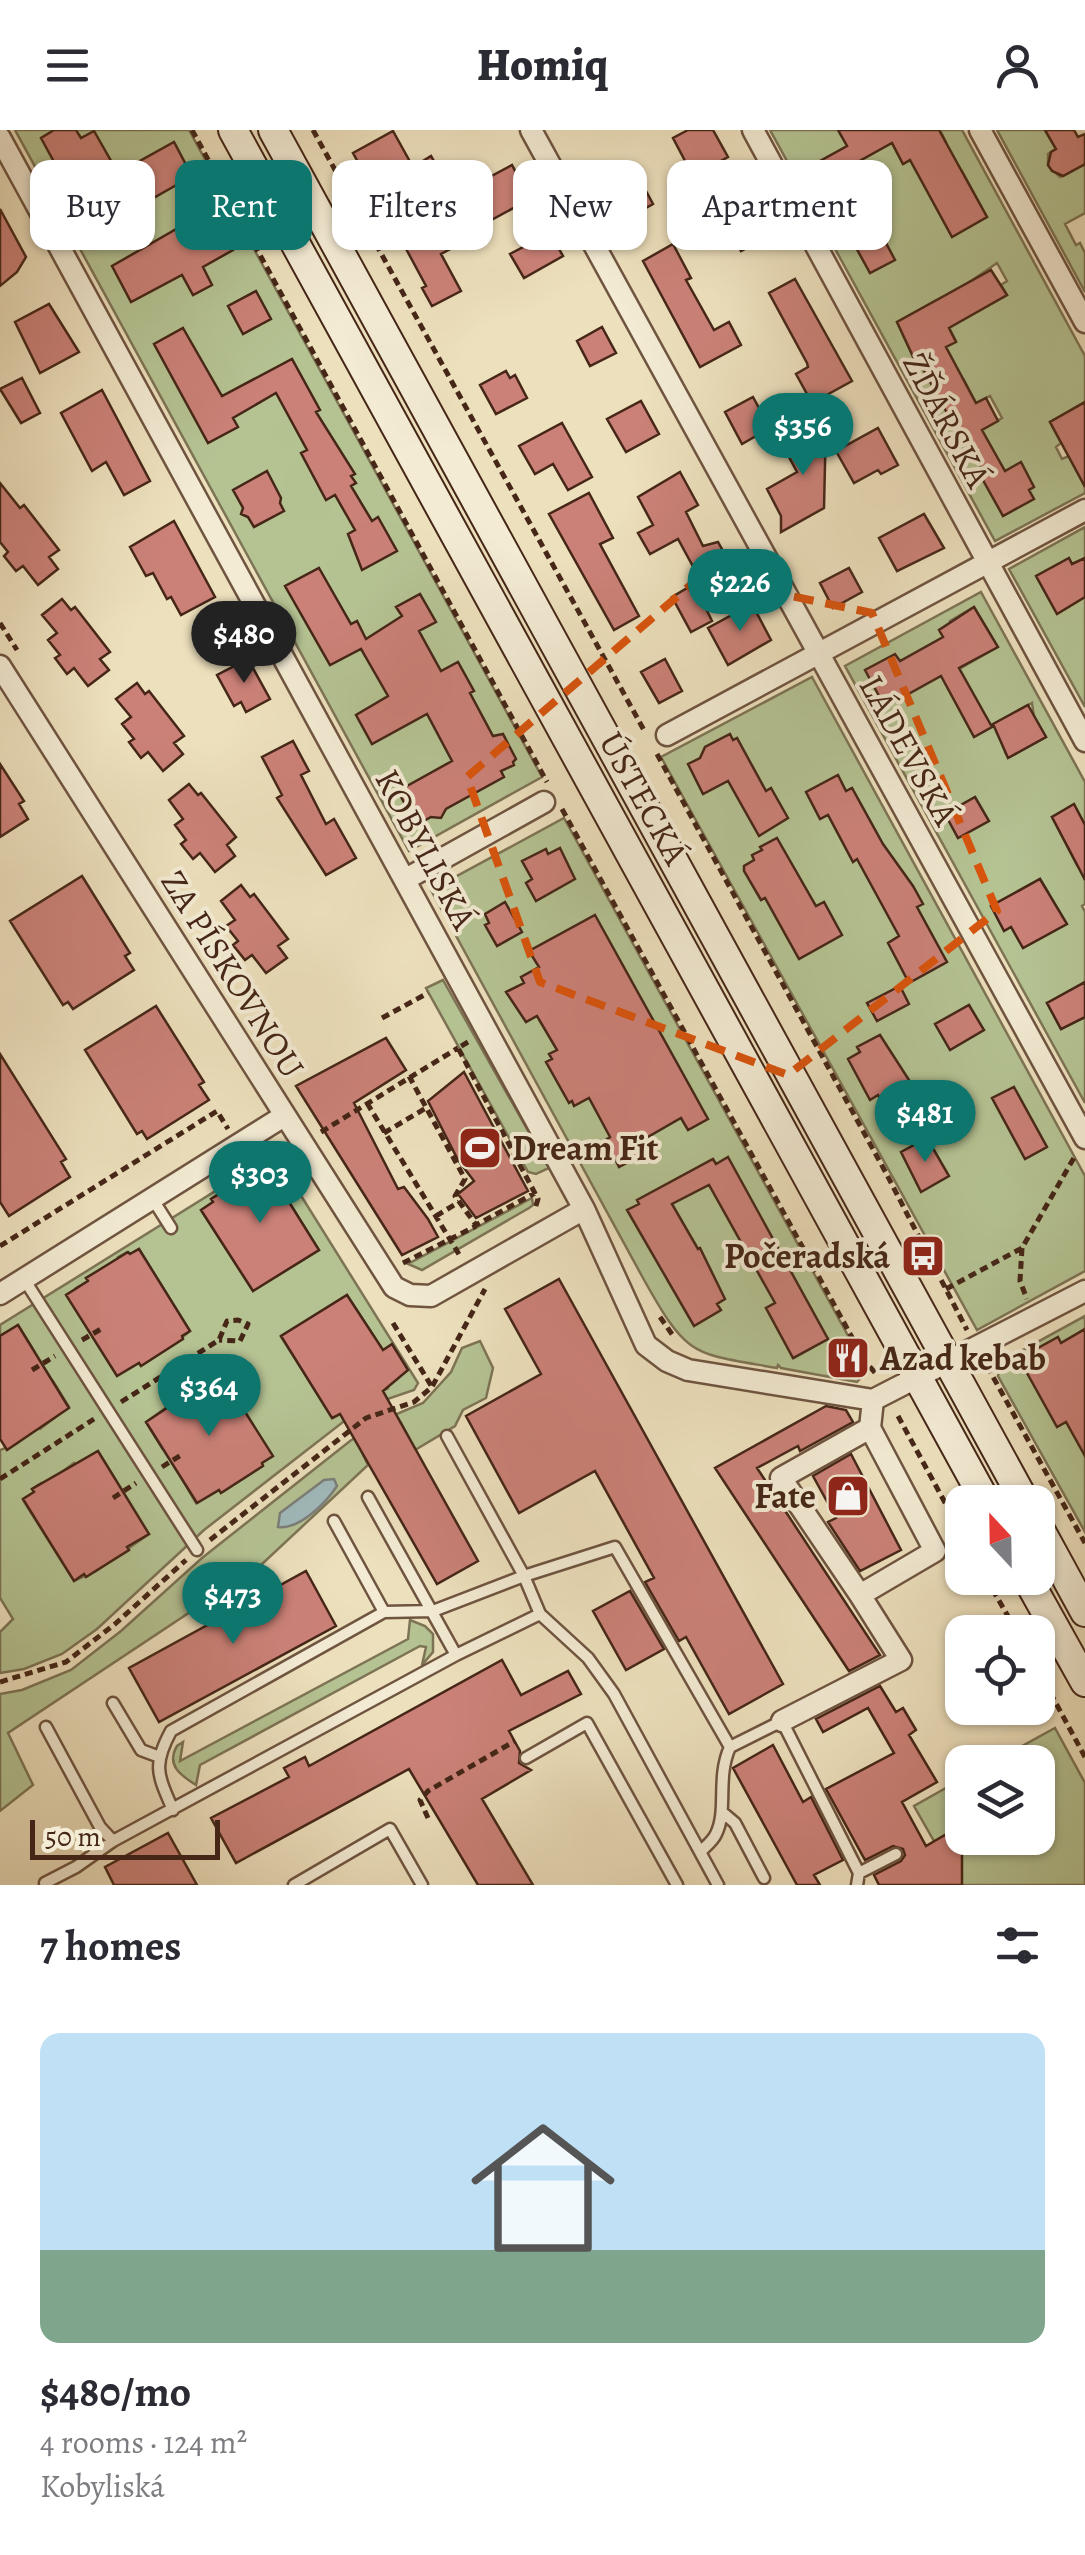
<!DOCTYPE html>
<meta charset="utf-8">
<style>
:root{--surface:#fff;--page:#f7f7f7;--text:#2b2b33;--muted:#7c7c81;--line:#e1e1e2;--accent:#0f766e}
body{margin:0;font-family:Alegreya,serif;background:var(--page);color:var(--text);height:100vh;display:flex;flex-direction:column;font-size:38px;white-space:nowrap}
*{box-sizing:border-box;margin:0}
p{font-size:32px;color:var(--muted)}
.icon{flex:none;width:55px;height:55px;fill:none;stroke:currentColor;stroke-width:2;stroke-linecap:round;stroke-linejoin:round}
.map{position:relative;height:1755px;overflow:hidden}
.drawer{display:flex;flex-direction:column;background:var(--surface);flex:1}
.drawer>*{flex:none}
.banner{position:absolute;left:30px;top:30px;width:1025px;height:90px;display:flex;gap:20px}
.needle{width:65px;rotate:338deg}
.controls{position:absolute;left:945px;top:1355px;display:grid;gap:20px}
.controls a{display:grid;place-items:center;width:110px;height:110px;border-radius:20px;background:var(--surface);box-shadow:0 2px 8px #0004;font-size:50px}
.scale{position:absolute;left:30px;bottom:25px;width:190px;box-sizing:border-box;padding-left:10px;border:5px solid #452617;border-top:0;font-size:28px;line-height:35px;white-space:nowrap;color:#452617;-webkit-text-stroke:8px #f3ebd4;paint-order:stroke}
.price{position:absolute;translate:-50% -85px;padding:0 22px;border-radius:35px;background:var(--accent);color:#fff;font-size:32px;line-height:65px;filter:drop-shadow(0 2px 5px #0008)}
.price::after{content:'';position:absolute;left:50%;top:60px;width:30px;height:22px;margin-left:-15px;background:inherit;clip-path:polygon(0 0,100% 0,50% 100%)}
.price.active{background:#222;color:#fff}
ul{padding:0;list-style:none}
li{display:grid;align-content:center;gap:20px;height:530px;padding:0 40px}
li+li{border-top:2px solid var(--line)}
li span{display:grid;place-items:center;height:310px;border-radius:20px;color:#555}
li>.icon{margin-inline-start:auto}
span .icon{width:180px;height:180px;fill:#fffc;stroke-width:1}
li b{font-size:42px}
h2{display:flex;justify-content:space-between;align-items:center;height:120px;padding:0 40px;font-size:42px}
.tag{padding:0 35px;border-radius:20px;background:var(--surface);box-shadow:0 2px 8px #0004;font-size:35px;line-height:90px}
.tag.active{background:var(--accent);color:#fff}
header{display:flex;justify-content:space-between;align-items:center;height:130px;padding:0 40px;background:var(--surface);font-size:45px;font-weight:800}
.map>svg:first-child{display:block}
.green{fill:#b5c393;stroke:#7d7455;stroke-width:2.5;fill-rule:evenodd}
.water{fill:#a0babd;stroke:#7c7f7b;stroke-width:2.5}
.building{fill:#cb8178;stroke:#452617;stroke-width:2.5}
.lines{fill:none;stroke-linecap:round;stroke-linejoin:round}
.lane-casing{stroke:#6f5440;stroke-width:15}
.street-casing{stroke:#6f5440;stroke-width:25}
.secondary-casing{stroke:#452617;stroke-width:32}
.path{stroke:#452617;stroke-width:5;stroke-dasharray:8 5;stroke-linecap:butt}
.lane{stroke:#f3ebd4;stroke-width:10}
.street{stroke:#f3ebd4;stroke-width:20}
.secondary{stroke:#f3ebd4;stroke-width:28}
.marked{fill:none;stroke:#d8540d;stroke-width:8;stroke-dasharray:20 12;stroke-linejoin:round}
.labels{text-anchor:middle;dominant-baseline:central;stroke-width:8;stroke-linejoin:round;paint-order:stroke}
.street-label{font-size:35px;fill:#452617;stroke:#f3ebd4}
.poi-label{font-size:35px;font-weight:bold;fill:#452617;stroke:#f3ebd4;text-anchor:start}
</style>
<header><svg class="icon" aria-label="menu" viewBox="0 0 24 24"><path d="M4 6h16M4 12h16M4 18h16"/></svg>Homiq<svg class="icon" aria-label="person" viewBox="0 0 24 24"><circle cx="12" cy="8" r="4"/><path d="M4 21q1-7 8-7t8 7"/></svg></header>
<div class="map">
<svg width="1085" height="1755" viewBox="0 0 1085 1755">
<rect width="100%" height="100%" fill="#ede0bd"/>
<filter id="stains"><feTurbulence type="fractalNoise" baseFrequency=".002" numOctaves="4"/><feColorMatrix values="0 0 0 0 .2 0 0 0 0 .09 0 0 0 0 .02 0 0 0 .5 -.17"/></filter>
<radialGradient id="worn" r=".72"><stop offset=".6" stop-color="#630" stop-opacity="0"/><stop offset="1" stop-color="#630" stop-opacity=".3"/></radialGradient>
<!-- green -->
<path class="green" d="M15,0H189L542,647L409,721Z
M770,0H838L891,11L903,34L946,12L940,0H962L1085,226V272L1050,292L1061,313L1056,317L1062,329L1069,326L1085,341V363L995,411ZM962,41L987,87L952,106L927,60ZM997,133L1007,151L1001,155L1007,165L978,181L964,156ZM935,171L956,211L916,233L897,192ZM964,250L976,273L990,266L1002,288L966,308L937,265Z
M997,0H1049L1046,2L1056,19L1048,24V35L1060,47L1085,34V83L1065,94L1076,115L1080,113L1085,123V162Z
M1085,397V577L1009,439Z
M981,462L1085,652V695L1074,675L1052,687L1077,735L1085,731V774L1082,776L1085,782V865L1047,873L1061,899L1085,887V973L845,536ZM974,477L997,517L961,538L950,518V491ZM1032,573L1034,587L1046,607L1015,624H1006L996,593ZM1040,749L1048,762L1004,800L991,776Z
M812,547L1085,1046V1141L977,1200L661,627Z
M564,688L863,1233L866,1242L857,1252L781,1238L778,1235L777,1238C692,1223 688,1229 643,1148L431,760ZM791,1164L828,1209L794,1228L766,1178Z
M443,850L549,1038L536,1044L528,1042L426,858Z
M275,1024L418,1253L414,1260L361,1278L204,1400L97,1499L62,1524L24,1539L0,1543V1502L13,1489L0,1468V1320L16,1314L37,1297L40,1299L69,1277L53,1251L25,1228L34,1221L18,1195L0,1206V1195ZM277,1032L293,1057L284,1064L319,1120L253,1161L201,1080L213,1072L212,1069ZM139,1119L190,1201L173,1215L171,1213L117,1245L76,1158L88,1151L86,1148L120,1131L118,1127L127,1122L130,1124ZM347,1165L383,1221L392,1215L408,1240L387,1254L388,1258L333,1288L281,1207ZM221,1245L263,1335L221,1362L219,1360L196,1373L181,1347L172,1312L162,1318L146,1292L207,1248L210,1251ZM74,1333L149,1404L96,1441L74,1451L23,1370L34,1362L32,1359L41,1353L44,1356Z
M532,1068L533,1075L529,1078L422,1140L408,1134Z
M1085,1186V1199L1061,1213L1039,1219L1085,1282L1082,1320L1085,1326V1402L998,1246L1001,1232Z
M480,1211L493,1238L486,1268L463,1280L455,1296L415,1320L401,1293L359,1316L368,1335L261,1435L8,1603L33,1655L0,1681V1564L22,1560L71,1540L121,1501L202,1428L350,1311L387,1288L423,1273L451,1242L462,1218Z
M410,1490L425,1496L433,1504V1522L422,1535L426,1517L420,1516L200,1635L196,1655C180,1645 166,1635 177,1616L183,1612L180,1631L408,1509Z
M1055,1598L1085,1653V1755H959L914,1676L962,1649V1708H1038V1632H993Z"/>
<!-- water -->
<path class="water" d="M334,1349L337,1356C326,1373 299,1400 278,1397L280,1383L324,1350Z"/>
<!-- building -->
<path class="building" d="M54,0H76L81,8L94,1L118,43L174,12L192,46L122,86L115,72L94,84L68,36L59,41L41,8Z
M688,0H713L728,27L693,46L673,8Z
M838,0H939L987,87L952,107L910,30L903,34L892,13L856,33L868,55L858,60L895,130L870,143L811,36L847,16Z
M1045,0H1074L1078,7L1085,4V34L1063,46L1052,41L1048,35L1051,22L1056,19Z
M393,1L413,37L431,26L454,66L512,35L530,69L453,111L456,116L441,124L461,161L432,176L422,158L426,156L397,102L420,89L397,48L374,61L353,23Z
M632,35L653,74L622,91L605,60L613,56L609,47Z
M695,50L707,72L688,82L676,60Z
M752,69L771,105L741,121L720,86Z
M0,79L26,127L17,142L0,156Z
M211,79L233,120L203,137L212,155L193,165L182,145L131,172L112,136Z
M550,103L563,126L524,148L510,124Z
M673,114L691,148L686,150L714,200L729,192L741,215L700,237L643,131Z
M991,140L1007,165L949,198L956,212L946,217L976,273L986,268L998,291L982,300L1005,341L1021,332L1034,357L1029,360L1034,369L1003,386L979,343L983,341L955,290L952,292L919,232L916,233L897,192Z
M795,149L852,251L812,273L796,244L808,237L807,233L769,163Z
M256,161L271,189L243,204L228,176Z
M49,174L79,222L40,243L15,192Z
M602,197L616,223L590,236L577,211Z
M183,198L222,266L292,229L320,280L316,282L355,344L351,346L356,353L351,356L372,391L378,387L397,421L362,440L348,404L355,400L335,365L326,370L301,323L307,320L276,263L233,288L238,297L208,313L154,214Z
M506,241L510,248L515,245L527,268L496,284L480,255Z
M22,248L40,283L21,293L0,259Z
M102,260L150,351L124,365L106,332L92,341L61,283Z
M753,267L770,298L742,314L725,282Z
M641,271L659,304L626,322L607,289Z
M1085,272V357L1050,292Z
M826,291L824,378L781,402V386L767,359L797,342L782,314Z
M562,293L592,347L568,360L553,334L535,344L519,316Z
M878,298L898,335L881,344L878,340L854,353L836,321Z
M267,341L281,368L280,373L284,381L254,397L248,387L241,384L243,378L233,360Z
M680,342L698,375L686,382L703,416L718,412L729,432L717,443L723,455L708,464L678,409L650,424L638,403L653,395L638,367Z
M0,353L20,378L24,375L59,420L49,427L58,439L38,455L23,436L16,441L4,426L8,422L0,412Z
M589,363L613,408L600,414L639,486L614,500L549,384Z
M924,384L944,418L897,441L879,408Z
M174,391L215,467L181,485L171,467L167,469L153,443L146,446L130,417Z
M1069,428L1072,434L1085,428V467L1057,484L1036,446Z
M319,438L351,494L357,491L366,509L402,486L396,477L420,464L436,492L419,501L441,541L458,532L474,561L470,563L493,606L503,604L516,629L513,632L514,635L501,641L504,647L446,679L441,688L431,687L416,695L398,661L452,631L427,584L372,614L356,585L388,566L361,519L330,535L285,456Z
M849,438L862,462L833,478L820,453Z
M694,454L712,491L691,502L672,467Z
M62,469L71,480L75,477L110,522L100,529L109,540L88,556L74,538L67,544L55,528L60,525L48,510L57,503L42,485Z
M752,474L771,510L728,535L708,498Z
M974,477L998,517L959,538L992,597L974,607L941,546L885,577L865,540L895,524L900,531L943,507L939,500Z
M248,529L270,569L246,582L241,572L234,576L217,545Z
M665,529L682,561L659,573L641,542Z
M137,553L145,564L149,561L184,606L174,613L183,624L163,641L148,622L141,628L129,612L134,609L122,594L131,587L116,569Z
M1028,575L1046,607L1008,628L993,594Z
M730,604L733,610L737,608L766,661L771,658L788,688L759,706L728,651L703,664L688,634L700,628L705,617Z
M293,611L309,641L301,645L326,694L334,689L356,728L326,745L277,668L282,665L262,627Z
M0,634L24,671L19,674L28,689L0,707Z
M838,645L846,661L852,658L883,714L913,756L923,774L917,777L947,832L909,853L888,813L899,806L857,729L853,732L828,685L820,689L806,662Z
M189,654L198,665L201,663L236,707L227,715L235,726L215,742L200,723L193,729L181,714L186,710L175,695L183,689L169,670Z
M975,667L989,691L958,708L945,684Z
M1074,674L1085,695V750L1052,687Z
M777,708L816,776L824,772L842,805L799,829L765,768L761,770L744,741V736L754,730L752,725L762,720L760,717Z
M560,718L575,749L536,771L526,753L532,749L522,731L546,719L548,724Z
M82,746L130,823L125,826L134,840L73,879L68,872L63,875L10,791Z
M1040,749L1067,794L1023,818L1011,797L1004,801L991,776Z
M241,755L250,767L254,764L288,809L278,816L287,828L266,843L252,825L245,830L233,815L238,811L226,796L235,790L221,771Z
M505,772L522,802L497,816L485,795L489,793L485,784Z
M595,785L708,989L688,1000L681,988L641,1011L647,1022L619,1037L614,1027L595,1017L610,1007L589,968L574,976L572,971L569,973L546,932L552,929L549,924L557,920L537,886L526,892L506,862L524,853L521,847L539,837L529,821Z
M1085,852V887L1061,899L1047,873Z
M900,856L909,874L877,891L867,873Z
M969,875L984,900L950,920L935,894Z
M156,876L204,952L199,955L209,970L147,1009L142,1001L137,1004L85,920Z
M880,905L918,964L887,982L878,965L870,970L848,929L860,922L857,917Z
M386,908L406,940L354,973L398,1059L404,1057L428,1089L438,1107L402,1125L296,956Z
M0,924L66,1029L61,1032L70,1047L9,1086L0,1072Z
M464,942L528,1061L476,1088L458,1064L474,1051L458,1030L428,971Z
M1014,957L1047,1017L1025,1029L992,968Z
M927,1008L949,1046L921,1062L901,1022Z
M728,1027L828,1209L793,1228L766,1178L775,1173L709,1055L672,1074L698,1119L700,1118L725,1169L717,1174L721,1180L694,1196L627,1080L639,1074L637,1070L713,1029L716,1034Z
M277,1032L293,1058L284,1064L319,1120L253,1161L201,1080L213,1072L211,1069L254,1042L255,1045Z
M139,1119L190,1201L182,1206L183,1209L141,1236L139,1233L117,1246L66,1165L88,1151L86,1148L128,1122L130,1124Z
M559,1149L783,1554L729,1584L686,1507L679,1511L645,1452L654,1448L595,1341L519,1383L466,1286L541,1244L505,1179Z
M347,1165L383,1220L392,1214L408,1240L383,1261L478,1431L437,1454L340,1284L332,1288L281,1206Z
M18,1195L69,1278L7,1320L0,1309V1206Z
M1085,1199V1326L1066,1292L1057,1297L1022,1234L1041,1223L1038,1218L1058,1207L1061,1213Z
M848,1211L862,1235L842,1247L828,1222Z
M221,1244L273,1326L262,1333L263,1336L221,1363L219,1360L197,1373L146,1292L167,1278L165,1275L208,1248L210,1251Z
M826,1276L846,1280L853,1292L800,1321L798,1316L757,1338L880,1525L849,1541L715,1338Z
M98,1321L149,1404L127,1417L129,1420L86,1447L84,1444L74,1451L23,1369L34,1362L32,1359Z
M851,1324L901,1420L860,1441L828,1392L836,1388L813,1346Z
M306,1441L336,1496L159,1592L129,1538Z
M630,1461L664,1519L626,1540L593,1481Z
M502,1530L521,1565L568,1541L581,1564L509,1601L520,1621L519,1633L531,1640L482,1669L533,1755H478L409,1639L236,1733L211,1688L289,1647L284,1638L305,1627L309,1636Z
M880,1556L896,1582L903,1578L916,1600L909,1605L937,1652L902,1672L926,1716L962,1695V1755H879L874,1745L901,1731L905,1725L903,1719L893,1716L865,1730L826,1659L894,1623L868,1578L823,1602L816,1589Z
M773,1615L803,1672L811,1667L843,1730L814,1745L820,1755H797L733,1638Z
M168,1703L197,1755H114L105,1737Z"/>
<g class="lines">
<defs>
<path id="lane" d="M152,1068L171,1098
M24,1149L197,1420
M368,1367L456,1525L540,1484
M334,1391L384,1482L433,1481L524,1446L447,1306
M113,1573L141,1620L157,1626
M46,1597L100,1697L113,1711L456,1525
M526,1628L587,1593L677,1755
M173,1680C158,1645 152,1636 171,1601L384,1482
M722,1682L735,1693L764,1748
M700,1722C705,1717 713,1711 716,1704C728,1680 716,1648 730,1617L782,1591L859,1743L857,1755
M859,1743L896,1724
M45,1753L76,1737L113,1711
M294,1755L390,1699L422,1755
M718,1755L614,1564L588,1528L540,1484L524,1446L615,1417L730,1617"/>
<path id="street" d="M531,0L1085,1008
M753,0L1085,611
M980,0L1085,192
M0,8L584,1079L646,1215L667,1231L688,1240L873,1270L1085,1161
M0,536L394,1157L410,1165L431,1166L584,1079
M667,605L1085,380
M406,749L544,672
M0,1164L284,986
M860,1465L781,1348L870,1298
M782,1591L901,1530L860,1465L935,1421L870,1298L873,1270"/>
<path id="secondary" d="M233,0L986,1372
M273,0L1025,1372
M1038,1396L1085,1482
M1027,1448L1085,1552"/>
</defs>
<!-- lane casing -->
<use href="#lane" class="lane-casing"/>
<!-- street casing -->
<use href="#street" class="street-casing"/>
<!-- secondary casing -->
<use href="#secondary" class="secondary-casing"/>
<!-- path -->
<path class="path" d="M192,0L547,652
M313,0L645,602
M0,493L17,520
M657,624L886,1043L967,1200
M562,679L865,1231L877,1245
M382,888L428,863
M468,912L458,918L538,1069L535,1079
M409,946L465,1049L455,1066L476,1095L535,1063
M367,973L460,1126
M321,1002L458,918
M384,1003L426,978
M436,1086L459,1072
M0,1116L217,981L228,999
M1022,1118L1020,1151L1027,1169
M403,1133L476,1096
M946,1159L1022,1118L1075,1026
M660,1187L674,1207
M393,1193L432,1257
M82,1210L101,1199
M987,1236L1085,1413
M32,1240L55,1226
M121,1272L219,1210L227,1191L238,1190L248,1194L240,1211L219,1210
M898,1286L962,1404
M162,1337L181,1325
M0,1349L94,1289
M113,1368L136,1353
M210,1410L366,1288L414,1272L432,1257L485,1159
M986,1448L1017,1502
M1038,1540L1085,1627
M0,1552L66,1532L115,1494L186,1430
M428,1688L420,1670L428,1661L515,1611"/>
<!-- lane -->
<use href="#lane" class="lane"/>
<!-- street -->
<use href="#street" class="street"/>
<!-- secondary -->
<use href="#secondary" class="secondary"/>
</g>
<!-- marked area -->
<path class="marked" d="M700,447L872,483L997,781L788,945L540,852L467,647Z"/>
<!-- icons -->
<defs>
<symbol id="stadium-square" viewBox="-11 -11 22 22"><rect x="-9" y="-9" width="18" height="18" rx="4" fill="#8f2418" stroke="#f3ebd4"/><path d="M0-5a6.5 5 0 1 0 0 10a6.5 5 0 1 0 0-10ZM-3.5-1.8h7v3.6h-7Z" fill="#fff"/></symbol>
<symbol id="bus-square" viewBox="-11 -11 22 22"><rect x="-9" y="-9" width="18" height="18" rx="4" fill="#8f2418" stroke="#f3ebd4"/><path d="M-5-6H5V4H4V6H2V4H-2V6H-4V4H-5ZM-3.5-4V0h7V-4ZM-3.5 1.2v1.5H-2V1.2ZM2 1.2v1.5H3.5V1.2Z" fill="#fff"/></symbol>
<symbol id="restaurant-square" viewBox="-11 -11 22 22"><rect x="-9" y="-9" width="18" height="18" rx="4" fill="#8f2418" stroke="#f3ebd4"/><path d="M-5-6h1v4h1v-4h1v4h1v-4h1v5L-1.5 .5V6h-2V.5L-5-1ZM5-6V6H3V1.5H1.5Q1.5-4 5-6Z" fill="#fff"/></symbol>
<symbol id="shop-square" viewBox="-11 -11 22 22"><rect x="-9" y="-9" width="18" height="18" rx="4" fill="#8f2418" stroke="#f3ebd4"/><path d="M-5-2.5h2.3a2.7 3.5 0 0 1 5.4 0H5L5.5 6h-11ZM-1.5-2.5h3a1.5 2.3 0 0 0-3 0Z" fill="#fff"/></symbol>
</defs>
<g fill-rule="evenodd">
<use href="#stadium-square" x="455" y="993" width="50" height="50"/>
<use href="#bus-square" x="898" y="1101" width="50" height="50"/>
<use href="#restaurant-square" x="823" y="1203" width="50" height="50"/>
<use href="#shop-square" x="823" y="1341" width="50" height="50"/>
</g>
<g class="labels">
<!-- street labels -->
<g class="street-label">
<text transform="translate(947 290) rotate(62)">ŽĎÁRSKÁ</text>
<text transform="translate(909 620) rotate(61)">LÁDEVSKÁ</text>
<text transform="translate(644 668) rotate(61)">ÚSTECKÁ</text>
<text transform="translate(426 719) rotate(62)">KOBYLISKÁ</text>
<text transform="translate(233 844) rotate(58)">ZA PÍSKOVNOU</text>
</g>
<!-- poi labels -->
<g class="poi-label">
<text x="512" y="1018">Dream Fit</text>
<text x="890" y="1126" text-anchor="end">Počeradská</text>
<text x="880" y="1228">Azad kebab</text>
<text x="816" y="1366" text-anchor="end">Fate</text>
</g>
</g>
<rect width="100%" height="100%" filter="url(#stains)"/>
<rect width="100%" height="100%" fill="url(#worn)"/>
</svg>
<div class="controls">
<a><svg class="needle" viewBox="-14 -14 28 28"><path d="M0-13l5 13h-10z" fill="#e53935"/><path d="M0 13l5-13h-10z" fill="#7c7c81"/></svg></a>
<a><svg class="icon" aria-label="locate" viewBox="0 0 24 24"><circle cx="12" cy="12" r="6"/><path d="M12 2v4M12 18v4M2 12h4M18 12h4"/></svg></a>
<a><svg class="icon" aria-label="layers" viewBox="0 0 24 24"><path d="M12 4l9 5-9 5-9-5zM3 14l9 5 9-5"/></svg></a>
</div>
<div class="scale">50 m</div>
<b class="price" style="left:803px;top:348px">$356</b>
<b class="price" style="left:740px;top:504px">$226</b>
<b class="price active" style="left:244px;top:556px">$480</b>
<b class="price" style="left:925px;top:1035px">$481</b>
<b class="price" style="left:260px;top:1096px">$303</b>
<b class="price" style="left:209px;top:1309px">$364</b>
<b class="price" style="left:233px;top:1517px">$473</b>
<div class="banner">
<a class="tag">Buy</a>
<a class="tag active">Rent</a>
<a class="tag">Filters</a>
<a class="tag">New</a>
<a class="tag">Apartment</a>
</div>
</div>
<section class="drawer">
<h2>7 homes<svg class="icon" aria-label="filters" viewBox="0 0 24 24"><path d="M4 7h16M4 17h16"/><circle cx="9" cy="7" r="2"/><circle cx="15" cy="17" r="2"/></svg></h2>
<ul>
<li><span style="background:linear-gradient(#bfe0f5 70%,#7fa58c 0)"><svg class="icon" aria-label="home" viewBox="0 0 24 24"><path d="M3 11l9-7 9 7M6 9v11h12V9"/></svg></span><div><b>$480/mo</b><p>4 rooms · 124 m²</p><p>Kobyliská</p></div></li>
</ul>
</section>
